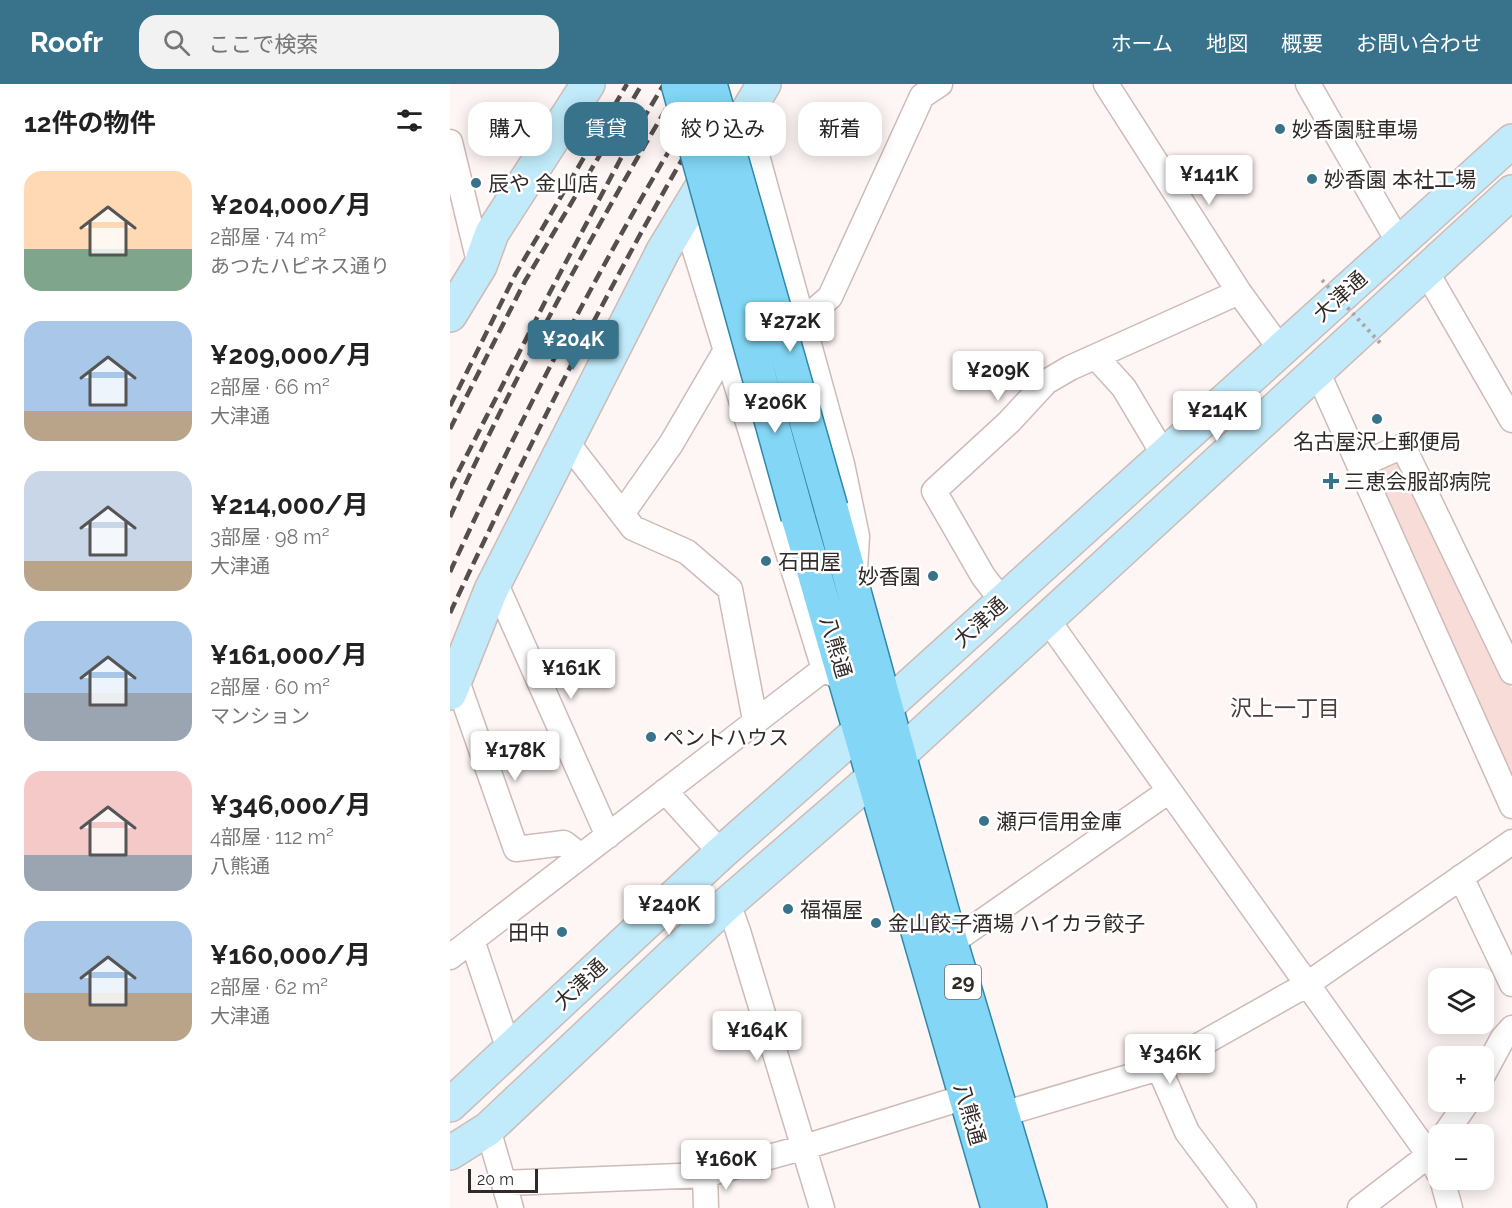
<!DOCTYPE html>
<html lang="ja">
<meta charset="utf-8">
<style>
:root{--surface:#fff;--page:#f2f2f2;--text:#222;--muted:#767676;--accent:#38728b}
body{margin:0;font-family:Raleway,"Noto Sans JP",sans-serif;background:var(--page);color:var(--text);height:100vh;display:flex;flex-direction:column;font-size:22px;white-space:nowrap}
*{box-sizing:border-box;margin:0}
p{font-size:20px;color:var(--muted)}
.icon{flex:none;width:33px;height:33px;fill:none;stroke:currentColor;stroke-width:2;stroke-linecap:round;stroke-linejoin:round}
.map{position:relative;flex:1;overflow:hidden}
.details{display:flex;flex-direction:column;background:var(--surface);width:450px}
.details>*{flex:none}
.guide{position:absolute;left:18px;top:18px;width:570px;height:54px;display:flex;gap:12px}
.buttons{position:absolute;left:978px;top:884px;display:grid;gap:12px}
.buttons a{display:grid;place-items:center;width:66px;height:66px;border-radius:12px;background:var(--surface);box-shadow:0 3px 15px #0003;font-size:30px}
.scale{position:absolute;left:18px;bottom:15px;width:70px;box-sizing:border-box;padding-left:6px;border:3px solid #312a29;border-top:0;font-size:16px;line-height:21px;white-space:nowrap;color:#312a29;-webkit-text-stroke:4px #fff;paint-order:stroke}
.price{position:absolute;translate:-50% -51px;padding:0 14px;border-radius:6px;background:#fff;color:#222;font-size:20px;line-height:39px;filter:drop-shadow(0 2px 3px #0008)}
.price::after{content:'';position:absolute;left:50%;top:36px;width:18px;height:14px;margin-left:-9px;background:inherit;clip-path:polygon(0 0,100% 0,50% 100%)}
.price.on{background:var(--accent);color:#fff}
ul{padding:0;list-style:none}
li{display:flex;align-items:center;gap:18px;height:150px;padding:0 24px}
li span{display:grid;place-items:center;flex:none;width:168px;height:120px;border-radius:18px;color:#555}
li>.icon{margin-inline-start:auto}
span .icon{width:72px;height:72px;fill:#fffc;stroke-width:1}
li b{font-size:26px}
h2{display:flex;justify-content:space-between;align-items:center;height:72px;padding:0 24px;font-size:26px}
.chip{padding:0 21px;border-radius:18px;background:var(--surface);box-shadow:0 3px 15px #0003;font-size:21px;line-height:54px}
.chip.on{background:var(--accent);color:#fff}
header{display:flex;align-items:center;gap:36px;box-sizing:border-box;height:84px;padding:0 30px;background:var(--accent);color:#fff}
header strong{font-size:28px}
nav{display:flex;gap:33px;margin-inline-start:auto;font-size:21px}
.search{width:420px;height:54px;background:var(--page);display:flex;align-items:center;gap:15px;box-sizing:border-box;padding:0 21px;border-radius:18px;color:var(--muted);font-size:22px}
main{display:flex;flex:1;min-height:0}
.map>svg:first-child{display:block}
.green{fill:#f8dcd7}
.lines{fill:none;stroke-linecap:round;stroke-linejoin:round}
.street-casing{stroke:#cebbb7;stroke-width:27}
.secondary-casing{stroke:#cebbb7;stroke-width:36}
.primary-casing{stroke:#3188aa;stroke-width:36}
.street{stroke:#fff;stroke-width:24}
.secondary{stroke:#c1ebfa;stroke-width:33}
.primary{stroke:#83d6f5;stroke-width:33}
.rail{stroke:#554e4d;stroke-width:4.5;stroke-dasharray:12 6;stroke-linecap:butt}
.primary-bridge-casing{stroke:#3188aa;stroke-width:36;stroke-linecap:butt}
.path-bridge{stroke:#afa7a6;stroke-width:4;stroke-dasharray:3 4.5;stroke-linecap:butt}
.primary-bridge{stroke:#83d6f5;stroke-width:33}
.poi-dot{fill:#38728b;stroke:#fff;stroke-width:2}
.labels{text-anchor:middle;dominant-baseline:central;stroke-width:5;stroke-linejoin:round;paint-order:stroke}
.shield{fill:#fff;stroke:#6f6a69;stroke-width:1.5}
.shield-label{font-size:20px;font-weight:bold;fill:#312a29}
.poi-label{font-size:21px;fill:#312a29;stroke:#fff;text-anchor:start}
.street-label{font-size:21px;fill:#312a29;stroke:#fff}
.neighbourhood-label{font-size:22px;fill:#4f3f3c;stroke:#fff}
</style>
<header>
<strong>Roofr</strong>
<div class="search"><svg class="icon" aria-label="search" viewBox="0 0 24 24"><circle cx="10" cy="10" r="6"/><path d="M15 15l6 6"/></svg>ここで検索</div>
<nav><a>ホーム</a><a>地図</a><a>概要</a><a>お問い合わせ</a></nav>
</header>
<main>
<section class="details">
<h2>12件の物件<svg class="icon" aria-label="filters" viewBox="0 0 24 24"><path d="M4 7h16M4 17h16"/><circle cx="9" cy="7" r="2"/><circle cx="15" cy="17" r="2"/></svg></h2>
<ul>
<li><span style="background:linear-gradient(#ffd9b3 65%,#7fa58c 0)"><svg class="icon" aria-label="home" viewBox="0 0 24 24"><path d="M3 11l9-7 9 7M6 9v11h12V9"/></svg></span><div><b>¥204,000/月</b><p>2部屋 · 74 m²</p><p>あつたハピネス通り</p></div></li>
<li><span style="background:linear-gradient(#a9c7e8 75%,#b9a48a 0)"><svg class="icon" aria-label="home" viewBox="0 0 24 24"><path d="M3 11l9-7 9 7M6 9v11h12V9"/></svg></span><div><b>¥209,000/月</b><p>2部屋 · 66 m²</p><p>大津通</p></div></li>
<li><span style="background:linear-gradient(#c9d6e8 75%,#b9a48a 0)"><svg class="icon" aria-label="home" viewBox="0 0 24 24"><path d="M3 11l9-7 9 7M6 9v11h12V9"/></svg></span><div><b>¥214,000/月</b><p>3部屋 · 98 m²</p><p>大津通</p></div></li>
<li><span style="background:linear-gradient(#a9c7e8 60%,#9aa5b1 0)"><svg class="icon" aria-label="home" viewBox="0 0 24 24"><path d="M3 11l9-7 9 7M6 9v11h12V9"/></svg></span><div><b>¥161,000/月</b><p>2部屋 · 60 m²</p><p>マンション</p></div></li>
<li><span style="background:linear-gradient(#f6c9c9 70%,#9aa5b1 0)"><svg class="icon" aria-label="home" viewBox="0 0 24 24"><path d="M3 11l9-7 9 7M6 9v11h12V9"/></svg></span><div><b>¥346,000/月</b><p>4部屋 · 112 m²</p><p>八熊通</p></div></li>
<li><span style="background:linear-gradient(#a9c7e8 60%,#b9a48a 0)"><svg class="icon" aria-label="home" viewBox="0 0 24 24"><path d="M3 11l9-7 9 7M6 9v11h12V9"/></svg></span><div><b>¥160,000/月</b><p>2部屋 · 62 m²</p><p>大津通</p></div></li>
</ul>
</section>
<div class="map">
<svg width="1062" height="1124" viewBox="0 0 1062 1124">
<rect width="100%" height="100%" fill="#fef6f4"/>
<!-- green -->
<path class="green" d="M942,374L953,378L1062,605V694L926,390L929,381Z"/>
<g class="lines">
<defs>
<path id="street" d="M656,0L789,208L831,266
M858,0L949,159
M295,28L392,380L407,452L405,485
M0,58L30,182
M231,135L239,148L248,176L374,585
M976,187L1062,336
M352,237L380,213L472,12L490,0
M646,273L674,304L714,371
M867,287L1062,722
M116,357L183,444L237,468L280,505L305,636
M910,381L953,362L1062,588
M172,430L221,360L276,266
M45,498L158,752
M553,518L533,492L484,407L559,338L596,298L620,284L789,208
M597,535L979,1071L988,1088
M6,594L66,765L114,759L131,772
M215,707L271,769
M1011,793L1062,900
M278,819L288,847L372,1124
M22,856L59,966
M501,859L719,707
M0,873L374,585L396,597
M709,984L737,1048L794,1124
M1034,989L1053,954L1062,944
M553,1030L709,984L856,901L1062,758
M38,1045L61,1124
M995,1050L1018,1017
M255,1091L256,1124
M992,1095L1000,1124
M55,1099L255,1091L355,1063L515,1013
M910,1124L979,1071L988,1059"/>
<path id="secondary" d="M0,231L30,182L42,149L138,0
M0,609L41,506L213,167L314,0
M0,1021L271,769L436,623L1062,57
M0,1069L38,1045L278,819L449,671L1062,108"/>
<path id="primary" d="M381,424L501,859L580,1124
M348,433L548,1124"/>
</defs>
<!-- street casing -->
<use href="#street" class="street-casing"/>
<!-- secondary casing -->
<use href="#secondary" class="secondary-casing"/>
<!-- primary casing -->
<use href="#primary" class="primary-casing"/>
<!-- street -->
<use href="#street" class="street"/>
<!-- secondary -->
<use href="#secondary" class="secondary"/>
<!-- primary -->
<use href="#primary" class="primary"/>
<!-- rail -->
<path class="rail" d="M0,322L65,191L177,0
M0,345L75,197L192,0
M0,404L98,212L179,59L214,0
M0,433C68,285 147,140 231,0
M0,488C77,320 163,157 259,0
M0,529C85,348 174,171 276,0"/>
<defs>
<path id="primary-bridge" d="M228,0L348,433
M260,0L381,424"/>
</defs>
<!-- primary-bridge casing -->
<use href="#primary-bridge" class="primary-bridge-casing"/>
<!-- path-bridge -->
<path class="path-bridge" d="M872,196L933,262"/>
<!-- primary-bridge -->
<use href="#primary-bridge" class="primary-bridge"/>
</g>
<!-- markers -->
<g class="poi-dot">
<circle cx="830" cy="45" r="6"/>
<circle cx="862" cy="95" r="6"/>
<circle cx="26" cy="99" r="6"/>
<circle cx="927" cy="335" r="6"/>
<path d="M878 388h6v6h6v6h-6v6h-6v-6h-6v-6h6z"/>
<circle cx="316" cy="477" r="6"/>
<circle cx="483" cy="492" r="6"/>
<circle cx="201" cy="653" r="6"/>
<circle cx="534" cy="737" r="6"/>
<circle cx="338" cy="825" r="6"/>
<circle cx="426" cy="839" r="6"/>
<circle cx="112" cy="848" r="6"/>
</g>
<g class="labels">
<!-- shield labels -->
<rect class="shield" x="495" y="881" width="36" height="34" rx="4.5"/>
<g class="shield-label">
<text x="513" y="898">29</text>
</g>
<!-- poi labels -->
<g class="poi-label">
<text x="842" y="45">妙香園駐車場</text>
<text x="874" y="95">妙香園 本社工場</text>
<text x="38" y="99">辰や 金山店</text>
<text x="927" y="357" text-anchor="middle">名古屋沢上郵便局</text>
<text x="894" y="397">三恵会服部病院</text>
<text x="328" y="477">石田屋</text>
<text x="471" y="492" text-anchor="end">妙香園</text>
<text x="213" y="653">ペントハウス</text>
<text x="546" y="737">瀬戸信用金庫</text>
<text x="350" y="825">福福屋</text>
<text x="438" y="839">金山餃子酒場 ハイカラ餃子</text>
<text x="100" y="848" text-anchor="end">田中</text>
</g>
<!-- street labels -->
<g class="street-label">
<text transform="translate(890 212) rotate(-42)">大津通</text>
<text transform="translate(530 538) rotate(-42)">大津通</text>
<text transform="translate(386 563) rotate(74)">八熊通</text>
<text transform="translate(130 900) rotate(-43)">大津通</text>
<text transform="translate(520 1030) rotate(74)">八熊通</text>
</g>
<!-- neighbourhood labels -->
<g class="neighbourhood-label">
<text x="835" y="624">沢上一丁目</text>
</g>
</g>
</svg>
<div class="buttons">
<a><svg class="icon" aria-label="layers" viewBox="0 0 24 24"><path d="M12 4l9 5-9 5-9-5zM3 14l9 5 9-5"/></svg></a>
<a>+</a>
<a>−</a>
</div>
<div class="scale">20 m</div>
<b class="price" style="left:759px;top:122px">¥141K</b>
<b class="price" style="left:340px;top:269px">¥272K</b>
<b class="price on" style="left:123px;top:287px">¥204K</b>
<b class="price" style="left:548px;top:318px">¥209K</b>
<b class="price" style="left:325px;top:350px">¥206K</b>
<b class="price" style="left:767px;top:358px">¥214K</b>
<b class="price" style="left:121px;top:616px">¥161K</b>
<b class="price" style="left:65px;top:698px">¥178K</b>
<b class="price" style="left:219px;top:852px">¥240K</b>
<b class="price" style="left:307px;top:978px">¥164K</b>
<b class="price" style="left:720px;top:1001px">¥346K</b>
<b class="price" style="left:276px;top:1107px">¥160K</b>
<div class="guide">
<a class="chip">購入</a>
<a class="chip on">賃貸</a>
<a class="chip">絞り込み</a>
<a class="chip">新着</a>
</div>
</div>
</main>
